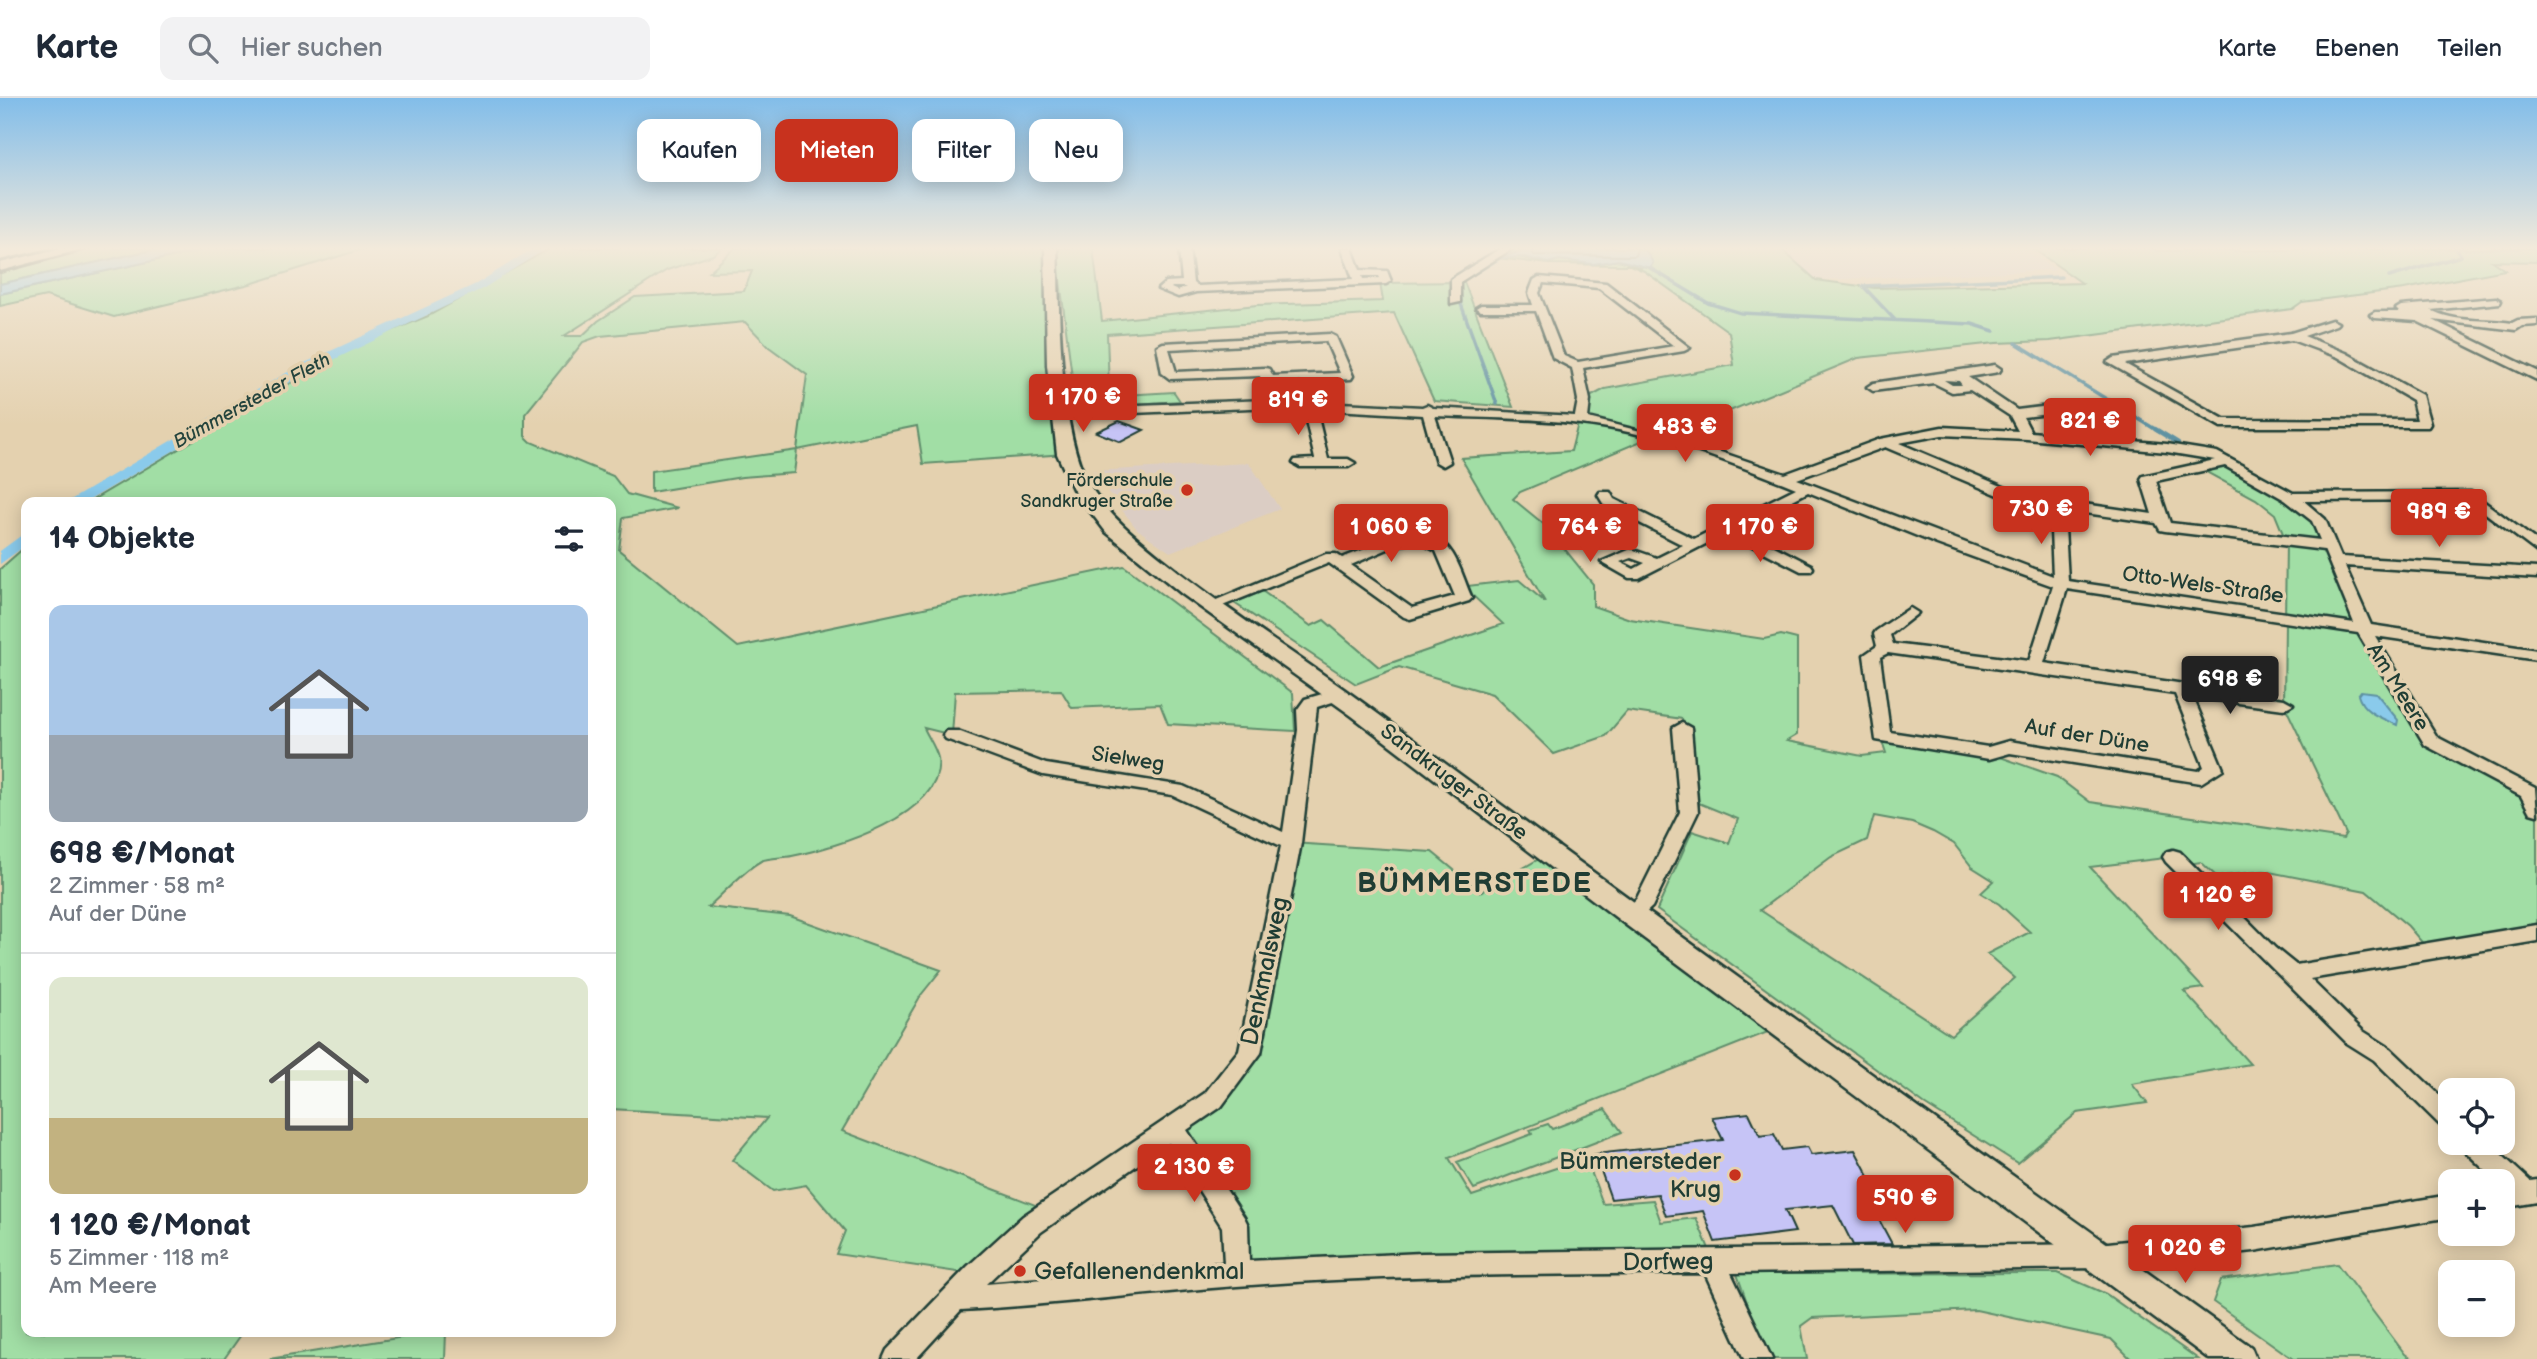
<!DOCTYPE html>
<html lang="de">
<meta charset="utf-8">
<style>
:root{--surface:#fff;--page:#f2f2f3;--text:#1f2937;--muted:#747a83;--line:#e0e1e3;--accent:#c8321e}
body{margin:0;font-family:"Balsamiq Sans",sans-serif;background:var(--page);color:var(--text);height:100vh;display:flex;flex-direction:column;font-size:26px;white-space:nowrap}
*{box-sizing:border-box;margin:0}
p{font-size:23px;color:var(--muted)}
.icon{flex:none;width:38px;height:38px;fill:none;stroke:currentColor;stroke-width:2;stroke-linecap:round;stroke-linejoin:round}
.map{position:relative;flex:1;overflow:hidden}
.details{position:absolute;left:21px;top:399px;width:595px;height:840px;display:flex;flex-direction:column;background:var(--surface);border-radius:14px;box-shadow:0 4px 18px #0003}
.details>*{flex:none}
.top-card{position:absolute;left:637px;top:21px;width:665px;height:63px;display:flex;gap:14px}
.buttons{position:absolute;left:2438px;top:980px;display:grid;gap:14px}
.buttons a{display:grid;place-items:center;width:77px;height:77px;border-radius:14px;background:var(--surface);box-shadow:0 4px 18px #0003;font-size:35px}
.price{position:absolute;translate:-50% -60px;padding:0 16px;border-radius:7px;background:var(--accent);color:#fff;font-size:23px;line-height:46px;filter:drop-shadow(0 2px 4px #0008)}
.price::after{content:'';position:absolute;left:50%;top:42px;width:21px;height:16px;margin-left:-10px;background:inherit;clip-path:polygon(0 0,100% 0,50% 100%)}
.price.active{background:#222;color:#fff}
ul{padding:0;list-style:none}
li{display:grid;align-content:center;gap:14px;height:371px;padding:0 28px}
li+li{border-top:2px solid var(--line)}
li span{display:grid;place-items:center;height:217px;border-radius:14px;color:#555}
li>.icon{margin-inline-start:auto}
span .icon{width:126px;height:126px;fill:#fffc;stroke-width:1}
li b{font-size:30px}
h2{display:flex;justify-content:space-between;align-items:center;height:84px;padding:0 28px;font-size:30px}
.chip{padding:0 24px;border-radius:14px;background:var(--surface);box-shadow:0 4px 18px #0003;font-size:24px;line-height:63px}
.chip.active{background:var(--accent);color:#fff}
header{display:flex;align-items:center;gap:42px;box-sizing:border-box;height:98px;padding:0 35px;background:var(--surface);border-bottom:2px solid var(--line)}
header strong{font-size:33px}
nav{display:flex;gap:38px;margin-inline-start:auto;font-size:24px}
.search{width:490px;height:63px;background:var(--page);display:flex;align-items:center;gap:18px;box-sizing:border-box;padding:0 24px;border-radius:14px;color:var(--muted);font-size:26px}
.map>svg:first-child{display:block}
.built{fill:#dbcdc4}
.green{fill:#a1dea5;stroke:#608e6c;stroke-width:2;fill-rule:evenodd}
.water{fill:#8acaeb;stroke:#5f92a2;stroke-width:2}
.lines{fill:none;stroke-linecap:round;stroke-linejoin:round}
.shore{stroke:#4a757d;stroke-width:2}
.stream-far1{stroke:#5f92a2;stroke-width:3.5}
.stream{stroke:#5f92a2;stroke-width:4.5}
.canal{fill:#8acaeb;fill-rule:evenodd}
.building{fill:#c6c4f6;stroke:#1f3d34;stroke-width:2}
.minor-casing{stroke:#1f3d34;stroke-width:5}
.tertiary-casing{stroke:#1f3d34;stroke-width:5}
.secondary-casing{stroke:#1f3d34;stroke-width:6}
.minor{fill:#e4d1af;fill-rule:evenodd}
.tertiary{fill:#e4d1af;fill-rule:evenodd}
.secondary{fill:#e4d1af;fill-rule:evenodd}
.poi-dot{fill:#c8321e;stroke:#e4d1af;stroke-width:2.5}
.labels{text-anchor:middle;dominant-baseline:central;stroke-width:7;stroke-linejoin:round;paint-order:stroke}
.far-poi-label{font-size:18px;fill:#1f3d34;stroke:#e4d1af;text-anchor:end}
.far-water-label{font-size:19px;font-style:italic;fill:#24443d;stroke:#e4d1af}
.street-label{font-size:21px;fill:#1f3d34;stroke:#e4d1af}
.near-street-label{font-size:24px;fill:#1f3d34;stroke:#e4d1af}
.near-poi-label{font-size:24px;fill:#1f3d34;stroke:#e4d1af;text-anchor:end}
.district-label{font-size:28px;font-weight:bold;letter-spacing:2px;fill:#1f3d34;stroke:#e4d1af}
</style>
<header>
<strong>Karte</strong>
<div class="search"><svg class="icon" aria-label="search" viewBox="0 0 24 24"><circle cx="10" cy="10" r="6"/><path d="M15 15l6 6"/></svg>Hier suchen</div>
<nav><a>Karte</a><a>Ebenen</a><a>Teilen</a></nav>
</header>
<div class="map">
<svg width="2537" height="1261" viewBox="0 0 2537 1261">
<rect width="100%" height="100%" fill="#e4d1af"/>
<filter id="ink" filterUnits="userSpaceOnUse"><feTurbulence type="fractalNoise" baseFrequency=".0143" numOctaves="2"/><feDisplacementMap in="SourceGraphic" scale="14" xChannelSelector="R" yChannelSelector="G"/><feConvolveMatrix kernelMatrix="1 2 1 2 8 2 1 2 1" color-interpolation-filters="sRGB"/></filter>
<g filter="url(#ink)">
<!-- built -->
<path class="built" d="M1780,150H2022L2056,172L1816,182Z
M1249,365L1280,411L1170,454L1137,431L1091,373Z"/>
<!-- green -->
<path class="green" d="M93,150H161L0,186V172Z
M212,150H366L250,186L114,219L46,198L0,208V196Z
M551,150H722L713,157L667,172L564,238H582L598,223L635,199L744,193L752,173L709,174L735,150H1051L1066,356L923,366L917,328L797,352L794,375L742,379L651,394V373L797,352L807,277L769,249L745,224L600,238L583,244L525,316V338L531,344L613,378L627,396L678,410L623,420L619,452L738,549L1124,468L1293,595L1295,633L1168,626L1160,606L1072,610L1061,592L955,594L952,637L924,630C928,639 936,650 938,660C946,717 834,750 792,758C783,760 769,759 761,763C745,771 722,797 708,809L790,818L941,872L921,897L842,1033L1051,1113L977,1177L836,1156L845,1133L806,1087L773,1093L732,1062L767,1020L611,1011V404H89L353,248L428,218Z
M1056,150H1093L1102,223L1257,207L1383,203L1380,185L1464,184L1513,309L1434,303L1394,215L1107,236L1109,291L1123,297L1174,294L1180,303L1091,309L1075,303Z
M1515,150H1531L1507,157L1548,165L1559,162L1593,166L1619,162L1641,170L1648,161L1647,154L1639,150H1780L1816,182L1875,190L2082,185L2032,150H2152L2157,153L2537,150V164L2492,163L2505,172L2404,191L2302,204L2292,211L2050,243L1996,245L1858,260L1662,341L1653,338L1520,394L1513,401L1546,428L1593,486V508L1630,521L1764,541L1781,537L1797,541V637L1787,643L1862,658L1886,655L1882,643L1989,655L2057,679L2090,704L2343,741L2346,736L2284,606L2286,443L2275,416L2256,401L2197,369L2227,363L2318,421L2349,498L2431,643L2528,694L2537,711V835L2431,855L2408,828L2366,793L2264,773L2217,779L2201,764L2181,767L2173,759L2090,769L2203,890L2184,893L2250,966L2132,986L2147,1005L2077,1015L2017,1065L1924,1006L1657,812L1692,733L1729,745L1738,721L1689,701L1682,621L1627,613L1606,638L1554,656L1492,596L1399,569L1356,586L1234,505L1262,493L1311,528L1324,522L1379,569L1503,526L1471,496L1467,488L1519,482L1545,504L1461,360L1571,353L1584,302L1605,291L1734,267L1729,234L1644,173L1630,167L1549,166L1497,160ZM1874,718L1912,725L1933,734L1954,746L1972,769L1994,783L1981,795L1999,806L2030,834L1987,856L2015,880L1951,937L1760,812L1831,759L1867,742Z
M26,448V1234H243L224,1261H0V471Z
M1291,745L1432,754L1481,794L1539,761L1773,932L1449,1060L1472,1098L1586,1060L1603,1106L1653,1102L1661,1124L1696,1120L1710,1153L1242,1169L1183,1029L1250,955Z
M1605,1011L1622,1034L1474,1091L1457,1064L1532,1036L1530,1032L1548,1026L1552,1031Z
M2337,1166L2405,1256L2412,1261H2293L2213,1204L2221,1182Z
M2058,1175L2106,1196L2198,1261H2131L2111,1241L1976,1212L1812,1220L1801,1228L1807,1261H1767L1737,1176Z
M434,1234H446L445,1261H269Z"/>
<!-- water -->
<path class="water" d="M161,150H212L0,196V186Z
M1531,150H1639L1647,154L1653,165L1650,170L1619,162L1593,166L1559,162L1548,165L1524,159L1500,160Z
M2361,593L2376,595L2398,622L2397,627C2382,620 2363,615 2358,597Z"/>
<g class="lines">
<!-- shore -->
<path class="shore" d="M1530,150L1534,157L1635,158L1637,150"/>
<!-- stream-far1 -->
<path class="stream-far1" d="M1650,170L1708,205L1741,215L1972,226L1994,233
M2389,179L2461,158L2456,150
M1461,205L1460,184L1500,160
M1461,206L1497,306
M1895,222L1863,188L2061,179
M2016,245L2158,333"/>
<!-- stream -->
<path class="stream" d="M2155,331L2178,345"/>
<!-- canal -->
<path class="canal" d="M534,150H547L484,190L308,274L86,404H67L298,268L476,186Z
M26,434V447L0,466V453Z"/>
</g>
<!-- building -->
<path class="building" d="M1119,323L1144,332L1121,344L1096,334Z
M1749,1015L1760,1038L1774,1036L1782,1052L1807,1049L1811,1057L1855,1052L1881,1101L1869,1103L1892,1146L1853,1147L1833,1107L1785,1112L1795,1134L1715,1144L1703,1113L1666,1118L1658,1096L1611,1101L1595,1056L1723,1042L1712,1019Z"/>
<g class="lines">
<defs>
<path id="minor" d="M1179,150H1189L1193,185L1197,188L1353,181L1342,150H1352L1360,172L1387,173L1391,183L1386,186L1196,194L1178,199L1158,191L1166,184L1182,183ZM1362,178H1379L1380,180L1363,181ZM1186,189L1178,193L1171,190L1172,189Z
M1501,150H1513L1460,184V204L1451,206V181Z
M1539,179L1606,185L1690,250L1684,253L1583,270L1590,302L1588,320L1709,350L1785,376L1880,341L1942,329L2018,333L2010,318L1970,292L1952,294L1934,285L1873,293L1867,289L1873,285L1995,267L2001,271L1999,274L1968,279L2017,312L2065,306L2071,310L2065,314L2023,319L2031,334L2167,346L2217,354L2293,395L2471,394L2537,443V454L2468,402L2304,403L2325,421L2341,459L2537,470V480L2345,468L2371,527L2537,552V562L2375,538L2437,639L2535,690L2537,717L2530,715L2521,698L2425,647L2358,535L2067,491L2044,565L2284,601L2293,606L2284,611L2193,599L2223,671L2201,685L2010,655L1989,661L1876,642L1864,557L1877,548L1874,536L1876,533L1910,510L1918,515L1890,537L1893,546L2029,563L2053,488L1937,446L1808,394L1739,430L1811,467L1813,470L1811,473H1801L1727,435L1639,480H1629L1601,464L1631,451L1657,460L1683,447L1604,407L1598,397L1600,394H1610L1614,401L1694,441L1796,390C1727,363 1654,334 1580,326C1532,320 1483,320 1435,318L1450,364L1443,368L1436,364L1423,317L1316,311L1328,361H1348L1355,365L1348,369H1300L1293,365L1295,362L1315,361L1303,310L1274,309L1061,318L1055,314L1061,310L1267,302L1260,278L1170,281L1162,275L1157,248L1163,245L1330,236L1336,239L1353,278L1351,281L1275,285L1279,302L1422,309L1427,307L1433,310L1575,318L1578,302L1572,270L1553,260L1536,213H1481L1476,210L1481,207H1533L1529,195L1534,182ZM1543,185L1599,190L1674,248L1578,264L1564,258L1539,195ZM1326,243L1340,275L1273,278L1269,271L1265,270L1176,274L1169,251ZM1944,282L1959,283L1962,287H1952ZM1942,337L2027,341L2167,354L2215,362L2143,378L2141,381L2152,416L2023,397L1899,345ZM1885,349L2015,404L2050,410L2053,478L1797,381ZM2225,368L2285,402L2312,423L2320,442L2170,425L2156,383ZM2064,412L2156,425L2160,432L2165,433L2324,452L2354,525L2068,483ZM1631,460L1645,465L1634,471L1620,464ZM1888,555L2175,596L2204,669L2198,673L2009,643L1988,649L1890,634L1880,559Z
M2496,200L2501,203L2500,205L2431,212C2456,225 2485,221 2512,225L2518,222L2537,221V227L2522,228L2516,232L2433,222L2537,273V282L2417,223L2375,220L2370,217L2375,214H2399L2396,211L2401,208Z
M2332,222L2338,225L2336,227L2304,238L2346,255L2422,297L2430,326L2428,329H2221L2107,264L2113,260L2291,235ZM2292,242L2338,259L2412,302L2417,322L2224,321L2125,266Z
M1402,420C1416,420 1429,418 1438,430L1431,438C1456,446 1462,479 1472,500L1469,503L1410,521L1404,519L1329,465L1215,511L1210,513L1202,508L1326,456H1336L1342,460L1396,439L1389,429ZM1405,428L1422,429L1423,430L1418,435L1405,432ZM1419,444L1436,453L1455,498L1412,510L1351,467L1397,447Z
M1336,592L1342,593L1344,597L1342,601L1317,609L1301,745L1261,955L1221,1009L1187,1032L1244,1119L1248,1127L1249,1163L1422,1155L2099,1146L2254,1129L2450,1097V1119L2254,1153L2099,1170L1731,1175L1772,1261H1744L1705,1175C1549,1177 1392,1176 1237,1188C1145,1195 1054,1207 961,1212L916,1261H883L887,1252L968,1168L1023,1118L1205,995L1239,952L1281,748L1172,697L1043,677L946,641L943,637L946,633H958L1046,666L1183,688L1283,734L1298,632L1297,612L1305,601ZM1169,1045L1222,1129L1224,1165L986,1186L1041,1134Z
M1682,625L1691,630L1698,714L1652,809L1638,822H1624L1621,817L1637,800L1680,714L1673,630Z
M2173,752L2180,754L2275,850L2296,867L2537,827V843L2310,881L2363,933L2390,950L2450,1007V1032L2442,1029L2374,962L2347,945L2166,764L2163,759L2166,754Z
M2461,1045H2489L2530,1083L2537,1082V1104L2502,1110V1083H2496L2464,1052Z"/>
<path id="tertiary" d="M1045,150H1057C1060,213 1058,340 1092,391C1111,420 1138,441 1164,462C1232,517 1307,563 1378,616C1667,830 1959,1039 2251,1249L2256,1261H2209L1622,824L1352,618L1182,496L1106,434L1073,391L1057,356L1047,267Z"/>
<path id="secondary" d="M61,150H86L0,173V165Z"/>
</defs>
<!-- minor casing -->
<use href="#minor" class="minor-casing"/>
<!-- tertiary casing -->
<use href="#tertiary" class="tertiary-casing"/>
<!-- secondary casing -->
<use href="#secondary" class="secondary-casing"/>
<!-- minor -->
<use href="#minor" class="minor"/>
<!-- tertiary -->
<use href="#tertiary" class="tertiary"/>
<!-- secondary -->
<use href="#secondary" class="secondary"/>
</g>
</g>
<!-- sky -->
<linearGradient id="sky" x2="0" y2="1"><stop stop-color="#82bde9"/><stop offset="0.46" stop-color="#f3eadb"/><stop offset="1" stop-color="#f3eadb" stop-opacity="0"/></linearGradient>
<rect width="2537" height="327" fill="url(#sky)"/>
<!-- markers -->
<g class="poi-dot">
<circle cx="1187" cy="392" r="7"/>
<circle cx="1735" cy="1077" r="7"/>
<circle cx="1020" cy="1173" r="7"/>
</g>
<g class="labels">
<!-- far-poi labels -->
<g class="far-poi-label">
<text x="1173" y="382">Förderschule<tspan x="1173" dy="21">Sandkruger Straße</tspan></text>
</g>
<!-- far-water labels -->
<g class="far-water-label">
<text transform="translate(252 303) rotate(-29)">Bümmersteder Fleth</text>
</g>
<!-- street labels -->
<g class="street-label">
<text transform="translate(2203 487) rotate(8)">Otto-Wels-Straße</text>
<text transform="translate(2398 589) rotate(58)">Am Meere</text>
<text transform="translate(2087 638) rotate(9)">Auf der Düne</text>
<text transform="translate(1128 661) rotate(9)">Sielweg</text>
<text transform="translate(1454 684) rotate(37)">Sandkruger Straße</text>
</g>
<!-- near-street labels -->
<g class="near-street-label">
<text transform="translate(1265 873) rotate(-78)">Denkmalsweg</text>
<text transform="translate(1668 1164) rotate(-1)">Dorfweg</text>
</g>
<!-- near-poi labels -->
<g class="near-poi-label">
<text x="1721" y="1063">Bümmersteder<tspan x="1721" dy="28">Krug</tspan></text>
<text x="1034" y="1173" text-anchor="start">Gefallenendenkmal</text>
</g>
<!-- district labels -->
<g class="district-label">
<text x="1475" y="785">BÜMMERSTEDE</text>
</g>
</g>
</svg>
<div class="buttons">
<a><svg class="icon" aria-label="locate" viewBox="0 0 24 24"><circle cx="12" cy="12" r="6"/><path d="M12 2v4M12 18v4M2 12h4M18 12h4"/></svg></a>
<a>+</a>
<a>−</a>
</div>
<b class="price" style="left:1083px;top:336px">1 170 €</b>
<b class="price" style="left:1298px;top:339px">819 €</b>
<b class="price" style="left:2090px;top:360px">821 €</b>
<b class="price" style="left:1685px;top:366px">483 €</b>
<b class="price" style="left:2041px;top:448px">730 €</b>
<b class="price" style="left:2439px;top:451px">989 €</b>
<b class="price" style="left:1391px;top:466px">1 060 €</b>
<b class="price" style="left:1590px;top:466px">764 €</b>
<b class="price" style="left:1760px;top:466px">1 170 €</b>
<b class="price active" style="left:2230px;top:618px">698 €</b>
<b class="price" style="left:2218px;top:834px">1 120 €</b>
<b class="price" style="left:1194px;top:1106px">2 130 €</b>
<b class="price" style="left:1905px;top:1137px">590 €</b>
<b class="price" style="left:2185px;top:1187px">1 020 €</b>
<div class="top-card">
<a class="chip">Kaufen</a>
<a class="chip active">Mieten</a>
<a class="chip">Filter</a>
<a class="chip">Neu</a>
</div>
<section class="details">
<h2>14 Objekte<svg class="icon" aria-label="filters" viewBox="0 0 24 24"><path d="M4 7h16M4 17h16"/><circle cx="9" cy="7" r="2"/><circle cx="15" cy="17" r="2"/></svg></h2>
<ul>
<li><span style="background:linear-gradient(#a9c7e8 60%,#9aa5b1 0)"><svg class="icon" aria-label="home" viewBox="0 0 24 24"><path d="M3 11l9-7 9 7M6 9v11h12V9"/></svg></span><div><b>698 €/Monat</b><p>2 Zimmer · 58 m²</p><p>Auf der Düne</p></div></li>
<li><span style="background:linear-gradient(#dfe7d0 65%,#c2b280 0)"><svg class="icon" aria-label="home" viewBox="0 0 24 24"><path d="M3 11l9-7 9 7M6 9v11h12V9"/></svg></span><div><b>1 120 €/Monat</b><p>5 Zimmer · 118 m²</p><p>Am Meere</p></div></li>
</ul>
</section>
</div>
